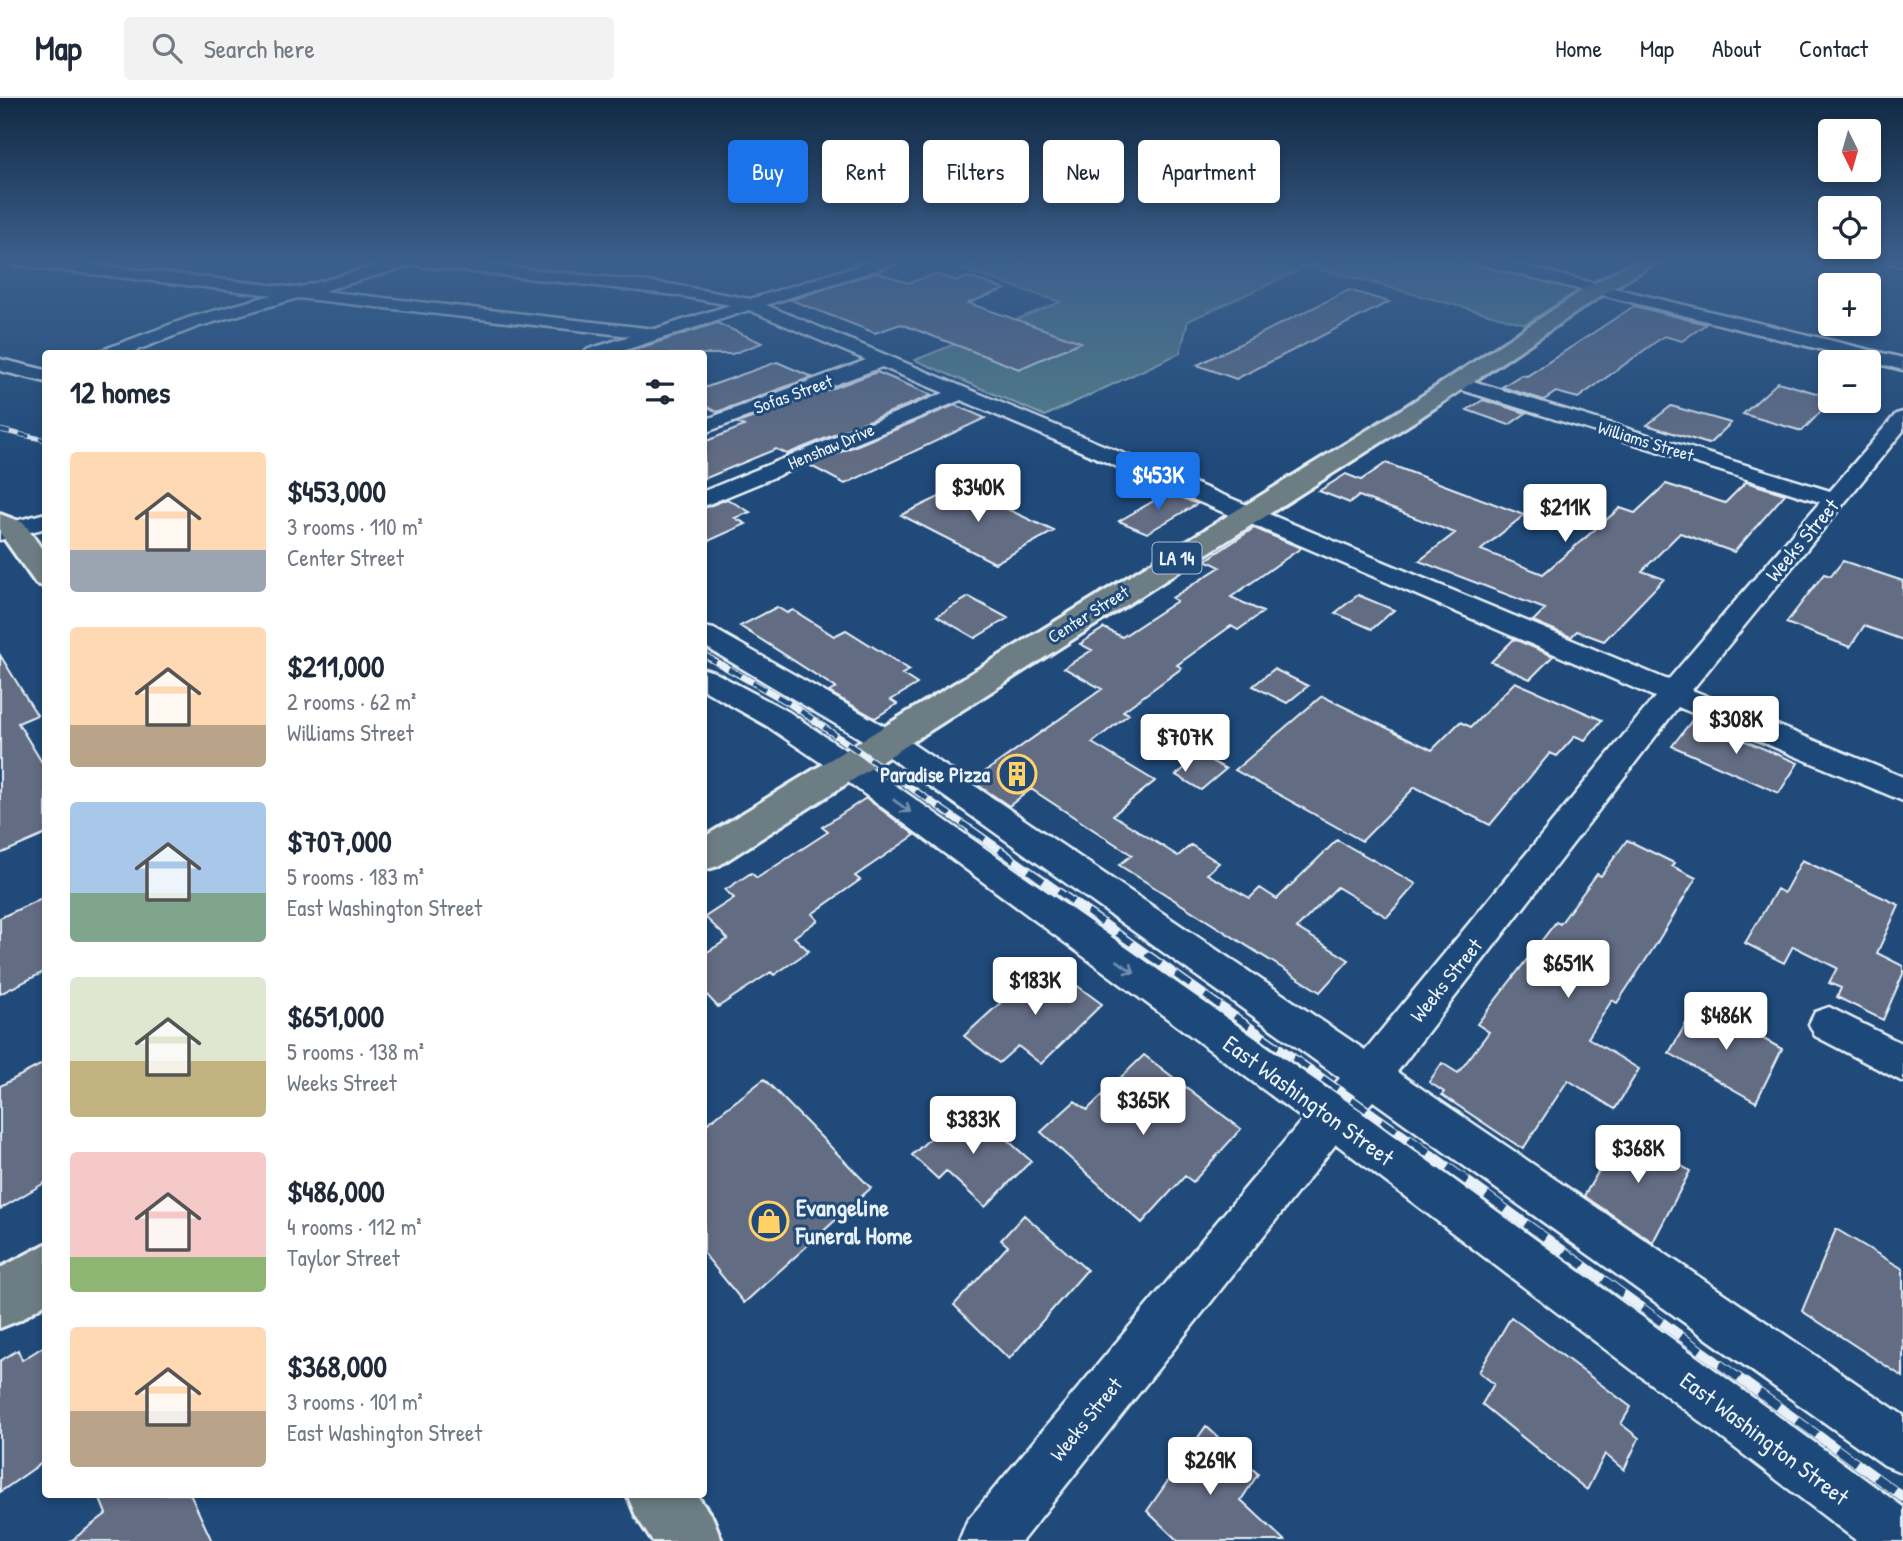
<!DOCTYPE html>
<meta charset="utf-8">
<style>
:root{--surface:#fff;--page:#f2f2f3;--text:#1f2937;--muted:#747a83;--line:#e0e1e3;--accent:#1a73e8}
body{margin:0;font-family:"Patrick Hand",sans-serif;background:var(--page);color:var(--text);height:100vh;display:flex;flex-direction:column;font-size:26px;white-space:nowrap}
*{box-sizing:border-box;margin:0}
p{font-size:23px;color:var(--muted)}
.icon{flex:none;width:38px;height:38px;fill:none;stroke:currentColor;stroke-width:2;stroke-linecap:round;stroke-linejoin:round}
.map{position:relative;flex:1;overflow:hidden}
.details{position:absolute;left:42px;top:252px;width:665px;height:1148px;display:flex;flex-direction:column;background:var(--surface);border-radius:7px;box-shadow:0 4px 10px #0003}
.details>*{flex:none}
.hud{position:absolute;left:728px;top:42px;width:665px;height:63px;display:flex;gap:14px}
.needle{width:46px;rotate:175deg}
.controls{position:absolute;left:1818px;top:21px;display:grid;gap:14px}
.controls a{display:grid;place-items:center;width:63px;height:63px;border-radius:7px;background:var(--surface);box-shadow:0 4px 10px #0003;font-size:35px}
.price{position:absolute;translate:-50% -60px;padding:0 16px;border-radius:7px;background:#fff;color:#222;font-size:23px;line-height:46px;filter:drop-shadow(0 2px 4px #0008)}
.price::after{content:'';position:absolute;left:50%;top:42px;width:21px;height:16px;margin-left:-10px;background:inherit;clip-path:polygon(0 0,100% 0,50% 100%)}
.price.active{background:var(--accent);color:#fff}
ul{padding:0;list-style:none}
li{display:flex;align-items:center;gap:21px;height:175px;padding:0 28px}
li span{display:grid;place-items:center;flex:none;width:196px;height:140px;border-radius:7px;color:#555}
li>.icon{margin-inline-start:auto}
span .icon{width:84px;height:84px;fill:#fffc;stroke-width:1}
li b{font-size:30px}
h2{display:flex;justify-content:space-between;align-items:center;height:84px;padding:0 28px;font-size:30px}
.tag{padding:0 24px;border-radius:7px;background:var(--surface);box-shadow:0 4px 10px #0003;font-size:24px;line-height:63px}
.tag.active{background:var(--accent);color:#fff}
header{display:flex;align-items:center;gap:42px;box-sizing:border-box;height:98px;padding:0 35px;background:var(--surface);border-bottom:2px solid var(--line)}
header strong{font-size:33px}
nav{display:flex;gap:38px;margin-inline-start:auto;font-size:24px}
.search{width:490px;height:63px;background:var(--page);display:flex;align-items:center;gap:18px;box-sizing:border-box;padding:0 24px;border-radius:7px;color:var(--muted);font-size:26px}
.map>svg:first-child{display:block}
.green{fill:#547f87;stroke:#9eb8c0;stroke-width:2}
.building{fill:#626c83;stroke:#e8f1f8;stroke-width:2}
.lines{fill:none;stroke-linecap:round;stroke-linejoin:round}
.street-casing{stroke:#e8f1f8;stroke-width:5}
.primary-casing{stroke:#e8f1f8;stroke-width:6}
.street{fill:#1f4a7a;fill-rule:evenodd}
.primary{fill:#6c7e84;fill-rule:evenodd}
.rail-far3-casing{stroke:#e8f1f8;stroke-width:5}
.rail-far2-casing{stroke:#e8f1f8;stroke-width:7}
.rail-far1-casing{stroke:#e8f1f8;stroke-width:9}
.rail-casing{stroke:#e8f1f8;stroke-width:10}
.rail-far3{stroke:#1f4a7a;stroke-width:3.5;stroke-dasharray:10;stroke-linecap:butt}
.rail-far2{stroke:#1f4a7a;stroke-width:4.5;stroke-dasharray:14;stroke-linecap:butt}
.rail-far1{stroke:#1f4a7a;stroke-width:6;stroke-dasharray:18;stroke-linecap:butt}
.rail{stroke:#1f4a7a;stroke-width:8;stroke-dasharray:24;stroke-linecap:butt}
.oneway{stroke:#6f8dac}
.labels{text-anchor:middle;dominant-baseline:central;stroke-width:6;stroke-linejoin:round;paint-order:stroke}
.far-street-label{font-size:18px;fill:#e8f1f8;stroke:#1f4a7a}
.shield{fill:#1f4a7a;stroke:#acbfd2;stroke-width:2}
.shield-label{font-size:19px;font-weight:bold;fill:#e8f1f8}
.street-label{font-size:21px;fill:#e8f1f8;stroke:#1f4a7a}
.poi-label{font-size:21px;font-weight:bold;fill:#e8f1f8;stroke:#1f4a7a;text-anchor:end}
.near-street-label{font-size:24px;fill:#e8f1f8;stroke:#1f4a7a}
.near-poi-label{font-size:24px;font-weight:bold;fill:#e8f1f8;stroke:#1f4a7a;text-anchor:start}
</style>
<header>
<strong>Map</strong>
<div class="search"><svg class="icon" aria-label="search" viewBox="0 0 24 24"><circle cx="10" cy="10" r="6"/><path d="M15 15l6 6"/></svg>Search here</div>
<nav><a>Home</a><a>Map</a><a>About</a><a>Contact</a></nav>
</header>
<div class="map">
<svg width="1903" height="1443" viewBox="0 0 1903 1443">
<rect width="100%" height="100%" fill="#1f4a7a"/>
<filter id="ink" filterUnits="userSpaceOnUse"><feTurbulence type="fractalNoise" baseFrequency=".0143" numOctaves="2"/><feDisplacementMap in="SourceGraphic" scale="14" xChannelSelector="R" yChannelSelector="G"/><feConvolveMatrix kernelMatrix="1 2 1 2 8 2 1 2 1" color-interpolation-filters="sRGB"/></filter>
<g filter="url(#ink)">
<!-- green -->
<path class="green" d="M986,162H1457L1579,192L1525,226L1309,168L1188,223L1180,255L1045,318L915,262L1060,204L960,171Z"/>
<!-- building -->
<path class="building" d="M877,174L908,185L936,176L957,183L968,179L1005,191L968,205L1081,244L1019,271L901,226L875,235L791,202Z
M1349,192L1389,204L1236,281L1197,267Z
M1634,208L1706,226L1682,243L1664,238L1578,300L1556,294L1544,302L1502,289L1521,277L1527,278Z
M717,225L762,245L732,256H634L633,252Z
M777,264L812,279L717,314L704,307V290Z
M877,274L932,297L787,356L776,351L704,381V344L744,328L738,325Z
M1778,284L1830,299L1831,303L1802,333L1743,316Z
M1483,302L1526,315L1509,327L1467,312Z
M955,307L985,320L845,386L809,367Z
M1671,308L1731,325L1709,346L1647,327Z
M1386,365L1524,417L1481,452L1543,476L1620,410L1635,415L1666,386L1725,405L1746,384L1785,396L1734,454L1680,435L1642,473L1664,481L1604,543L1577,533L1571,539L1533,523L1545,511L1419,463L1455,435L1359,398L1350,405L1319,393L1346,376L1361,382Z
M960,389L1054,433L995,465L901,417Z
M1169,394L1197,406L1147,435L1119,423Z
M727,401L750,414L735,420L746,426L704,445V410Z
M1254,430L1301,450L1231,499L1263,514L1238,532L1231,528L1177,567L1182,570L1123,613L1129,616L1092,645L1155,683L1113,717L1178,758L1191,747L1219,765L1207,776L1250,800L1260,790L1277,801L1337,742L1416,786L1387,819L1337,789L1297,830L1349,862L1320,894L1119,767L1132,757L1031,691L1009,708L972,683L1102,591L1064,570L1092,552L1080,546L1104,530L1122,539L1177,503L1172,500L1220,469L1206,462Z
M1843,463L1903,483V542L1864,528L1850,549L1786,525L1824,476L1831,478Z
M1358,497L1394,512L1372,531L1335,515Z
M969,499L1008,520L975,540L937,518Z
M777,509L787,515L793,512L834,538L846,532L910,572L902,576L917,586L891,602L897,606L875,620L829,594L836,590L740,528Z
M1514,541L1553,558L1530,581L1491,564Z
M0,557L37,617L18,625L46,671V736L0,756Z
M1274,571L1308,588L1287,605L1253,588Z
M1515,584L1602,622L1585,642L1575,638L1557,658L1550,655L1490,727L1415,689L1362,743L1235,672L1322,598L1432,652L1460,624L1471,629Z
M1693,621L1798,665L1779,695L1672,648Z
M1200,657L1226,671L1201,692L1176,677Z
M866,700L915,737L855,778L860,782L812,816L818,822L794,839L809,853L774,877L771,874L718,909L704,894V856L728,841L705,819L734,800L725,792L751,775L757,780L828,734L822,729Z
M1627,742L1674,765L1672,768L1696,780L1655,848L1617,905L1612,902L1588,940L1639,971L1615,1011L1568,982L1523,1051L1442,997L1444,994L1429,984L1442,965L1458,975L1489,934L1477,926L1556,824L1560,826L1597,776L1601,778Z
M1802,762L1899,807L1877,855L1903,868V876L1883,922L1837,899L1841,890L1829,885L1837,870L1793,848L1784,865L1745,845L1777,791L1784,795Z
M46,798V873L0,896V820Z
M1045,864L1102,906L1041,966L1018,948L999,965L964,938Z
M1698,905L1782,951L1756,1004L1669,955Z
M1144,957L1241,1031L1193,1084L1185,1078L1142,1125L1041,1034L1075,1003L1087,1012Z
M46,964V1084L0,1111V988Z
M764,981L871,1090L744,1205L704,1156V1028Z
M967,1006L1031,1063L985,1109L946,1073L938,1081L912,1057Z
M1623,1032L1690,1073L1653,1144L1584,1098Z
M1024,1117L1087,1172L1009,1261L954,1207L1008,1148L1001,1142Z
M1836,1131L1903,1171V1279L1802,1213Z
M1511,1219L1631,1309L1621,1326L1639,1340L1624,1372L1605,1356L1587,1392L1482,1306L1494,1286L1479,1274Z
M46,1247V1362L0,1394V1263L18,1252L22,1262Z
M1206,1328L1258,1376L1241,1402L1285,1443H1178L1147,1413Z
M98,1396H190L212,1443H71L106,1416Z"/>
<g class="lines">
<defs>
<path id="street" d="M6,162H51L297,190L397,162H445L675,187L750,201L876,162H899L897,165L766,207L1668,582L1820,404L1449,288L1446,284L1449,280H1463L1830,393L1896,316L1903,314V333L1692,592L1903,679V703L1678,609L1397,974L1903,1317V1375L1884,1367L1373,1003L1362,1015L1903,1409V1443H1857L1336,1046L1022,1443H959L967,1423L1303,1021L836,675L767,628L704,592V571L714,574L789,614L858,661L1329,992L1340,980L876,650L704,548V529L714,531L898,636L1365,952L1655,599L961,302L704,408V393L944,295L882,269L704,335V322L866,262L749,212L613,256H584L586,252L630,238L298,200L200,228L127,256H100L102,252L188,220L272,197L14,167ZM412,167L675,197L730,207L655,231L323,193Z
M1472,162H1498L1903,260V272L1474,165Z
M1887,162H1903V168L1889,165Z
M0,261L46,272V284L0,273Z
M46,415V430L0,442V427Z
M1829,909L1903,946V984L1815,938L1809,926L1815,914Z"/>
<path id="primary" d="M1638,162H1660L1605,195L1421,319L718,768L704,772V739L1405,309L1591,187Z
M0,416L24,425L46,457V489L36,486L0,435Z
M46,1146V1205L20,1222L0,1230V1170Z
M627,1396H696L713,1420L722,1443H652L636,1418Z"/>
</defs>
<!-- street casing -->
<use href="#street" class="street-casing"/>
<!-- primary casing -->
<use href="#primary" class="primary-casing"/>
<!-- street -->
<use href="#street" class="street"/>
<!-- primary -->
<use href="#primary" class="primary"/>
<defs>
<path id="rail-far3" d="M0,332L46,342"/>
<path id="rail-far2" d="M704,557L789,605L972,732"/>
<path id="rail-far1" d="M970,731L1411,1043"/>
<path id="rail" d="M1409,1041L1903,1399"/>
</defs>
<!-- rail-far3 casing -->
<use href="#rail-far3" class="rail-far3-casing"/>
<!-- rail-far2 casing -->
<use href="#rail-far2" class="rail-far2-casing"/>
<!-- rail-far1 casing -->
<use href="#rail-far1" class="rail-far1-casing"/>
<!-- rail casing -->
<use href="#rail" class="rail-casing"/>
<!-- rail-far3 -->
<use href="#rail-far3" class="rail-far3"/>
<!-- rail-far2 -->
<use href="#rail-far2" class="rail-far2"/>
<!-- rail-far1 -->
<use href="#rail-far1" class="rail-far1"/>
<!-- rail -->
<use href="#rail" class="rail"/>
</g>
<!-- one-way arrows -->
<defs><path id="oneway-shaft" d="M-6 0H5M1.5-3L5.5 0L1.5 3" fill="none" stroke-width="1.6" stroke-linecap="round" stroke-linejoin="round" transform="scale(1.75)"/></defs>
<g class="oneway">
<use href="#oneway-shaft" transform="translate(902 708) rotate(36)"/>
<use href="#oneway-shaft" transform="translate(1126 869) rotate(36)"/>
</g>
</g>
<!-- sky -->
<linearGradient id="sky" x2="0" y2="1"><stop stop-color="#112943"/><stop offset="0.45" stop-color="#3c608d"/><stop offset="1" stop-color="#3c608d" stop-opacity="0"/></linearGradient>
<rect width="1903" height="364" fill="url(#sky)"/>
<!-- icons -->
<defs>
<symbol id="building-ring" viewBox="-11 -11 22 22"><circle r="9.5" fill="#1f4a7a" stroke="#ffd166" stroke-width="1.5"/><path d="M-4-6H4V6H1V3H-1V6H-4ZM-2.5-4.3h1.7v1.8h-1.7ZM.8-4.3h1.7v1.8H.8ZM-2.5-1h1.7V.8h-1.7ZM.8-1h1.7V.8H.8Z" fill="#ffd166"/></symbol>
<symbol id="shop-ring" viewBox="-11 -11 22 22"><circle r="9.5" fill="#1f4a7a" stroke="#ffd166" stroke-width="1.5"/><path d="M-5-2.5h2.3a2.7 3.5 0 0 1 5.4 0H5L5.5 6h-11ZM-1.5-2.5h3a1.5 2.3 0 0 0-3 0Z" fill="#ffd166"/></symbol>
</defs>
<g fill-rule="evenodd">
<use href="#building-ring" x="995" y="654" width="44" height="44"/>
<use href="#shop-ring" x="747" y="1101" width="44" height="44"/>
</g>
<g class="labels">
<!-- far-street labels -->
<g class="far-street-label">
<text transform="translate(793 296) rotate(-20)">Sofas Street</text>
<text transform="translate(1646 343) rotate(17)">Williams Street</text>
<text transform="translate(831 348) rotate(-23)">Henshaw Drive</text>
<text transform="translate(1088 516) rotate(-32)">Center Street</text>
</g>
<!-- shield labels -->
<rect class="shield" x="1152.5" y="444.5" width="49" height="31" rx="5"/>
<g class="shield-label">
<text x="1177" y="460">LA 14</text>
</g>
<!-- street labels -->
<g class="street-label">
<text transform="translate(1802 442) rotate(-50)">Weeks Street</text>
<text transform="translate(1446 882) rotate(-51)">Weeks Street</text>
<text transform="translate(1086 1321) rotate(-51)">Weeks Street</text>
</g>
<!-- poi labels -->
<g class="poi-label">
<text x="990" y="676">Paradise Pizza</text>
</g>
<!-- near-street labels -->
<g class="near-street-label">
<text transform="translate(1309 1002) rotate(36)">East Washington Street</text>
<text transform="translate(1765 1340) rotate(37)">East Washington Street</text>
</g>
<!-- near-poi labels -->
<g class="near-poi-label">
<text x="796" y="1109">Evangeline<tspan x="796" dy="28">Funeral Home</tspan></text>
</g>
</g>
</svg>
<div class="controls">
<a><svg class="needle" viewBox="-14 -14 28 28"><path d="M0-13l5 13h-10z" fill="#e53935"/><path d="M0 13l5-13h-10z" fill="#747a83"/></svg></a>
<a><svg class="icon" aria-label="locate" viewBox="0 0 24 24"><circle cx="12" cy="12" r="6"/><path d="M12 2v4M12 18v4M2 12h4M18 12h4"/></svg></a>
<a>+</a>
<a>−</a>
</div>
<b class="price active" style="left:1158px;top:414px">$453K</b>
<b class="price" style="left:978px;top:426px">$340K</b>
<b class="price" style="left:1565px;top:446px">$211K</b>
<b class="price" style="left:1736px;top:658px">$308K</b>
<b class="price" style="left:1185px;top:676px">$707K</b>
<b class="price" style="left:1568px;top:902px">$651K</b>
<b class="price" style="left:1035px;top:919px">$183K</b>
<b class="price" style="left:1726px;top:954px">$486K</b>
<b class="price" style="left:1143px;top:1039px">$365K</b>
<b class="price" style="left:973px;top:1058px">$383K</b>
<b class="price" style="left:1638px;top:1087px">$368K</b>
<b class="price" style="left:1210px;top:1399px">$269K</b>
<div class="hud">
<a class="tag active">Buy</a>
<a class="tag">Rent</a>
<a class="tag">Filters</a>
<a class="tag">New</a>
<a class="tag">Apartment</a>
</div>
<section class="details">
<h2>12 homes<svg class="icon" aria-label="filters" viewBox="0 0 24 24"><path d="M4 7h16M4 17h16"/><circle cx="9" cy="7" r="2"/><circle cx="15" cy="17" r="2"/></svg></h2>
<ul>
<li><span style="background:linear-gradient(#ffd9b3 70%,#9aa5b1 0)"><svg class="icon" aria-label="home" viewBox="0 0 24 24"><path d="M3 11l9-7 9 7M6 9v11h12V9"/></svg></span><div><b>$453,000</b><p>3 rooms · 110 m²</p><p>Center Street</p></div></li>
<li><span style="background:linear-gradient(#ffd9b3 70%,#b9a48a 0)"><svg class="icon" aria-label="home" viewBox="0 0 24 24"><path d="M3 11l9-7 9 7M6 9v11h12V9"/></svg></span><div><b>$211,000</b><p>2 rooms · 62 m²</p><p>Williams Street</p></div></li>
<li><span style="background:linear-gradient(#a9c7e8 65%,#7fa58c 0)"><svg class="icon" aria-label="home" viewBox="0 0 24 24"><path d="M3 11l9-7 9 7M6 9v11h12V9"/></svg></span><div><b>$707,000</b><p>5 rooms · 183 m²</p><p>East Washington Street</p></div></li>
<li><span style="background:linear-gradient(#dfe7d0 60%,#c2b280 0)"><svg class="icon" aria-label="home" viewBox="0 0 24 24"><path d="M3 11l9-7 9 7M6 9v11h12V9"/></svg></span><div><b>$651,000</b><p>5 rooms · 138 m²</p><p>Weeks Street</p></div></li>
<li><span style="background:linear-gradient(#f6c9c9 75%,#8fb573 0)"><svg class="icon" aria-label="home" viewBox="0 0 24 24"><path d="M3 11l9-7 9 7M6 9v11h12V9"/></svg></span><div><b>$486,000</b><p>4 rooms · 112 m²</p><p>Taylor Street</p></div></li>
<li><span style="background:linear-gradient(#ffd9b3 60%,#b9a48a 0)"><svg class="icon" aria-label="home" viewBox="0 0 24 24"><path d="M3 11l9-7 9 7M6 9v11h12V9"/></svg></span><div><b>$368,000</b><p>3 rooms · 101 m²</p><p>East Washington Street</p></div></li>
</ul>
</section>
</div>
